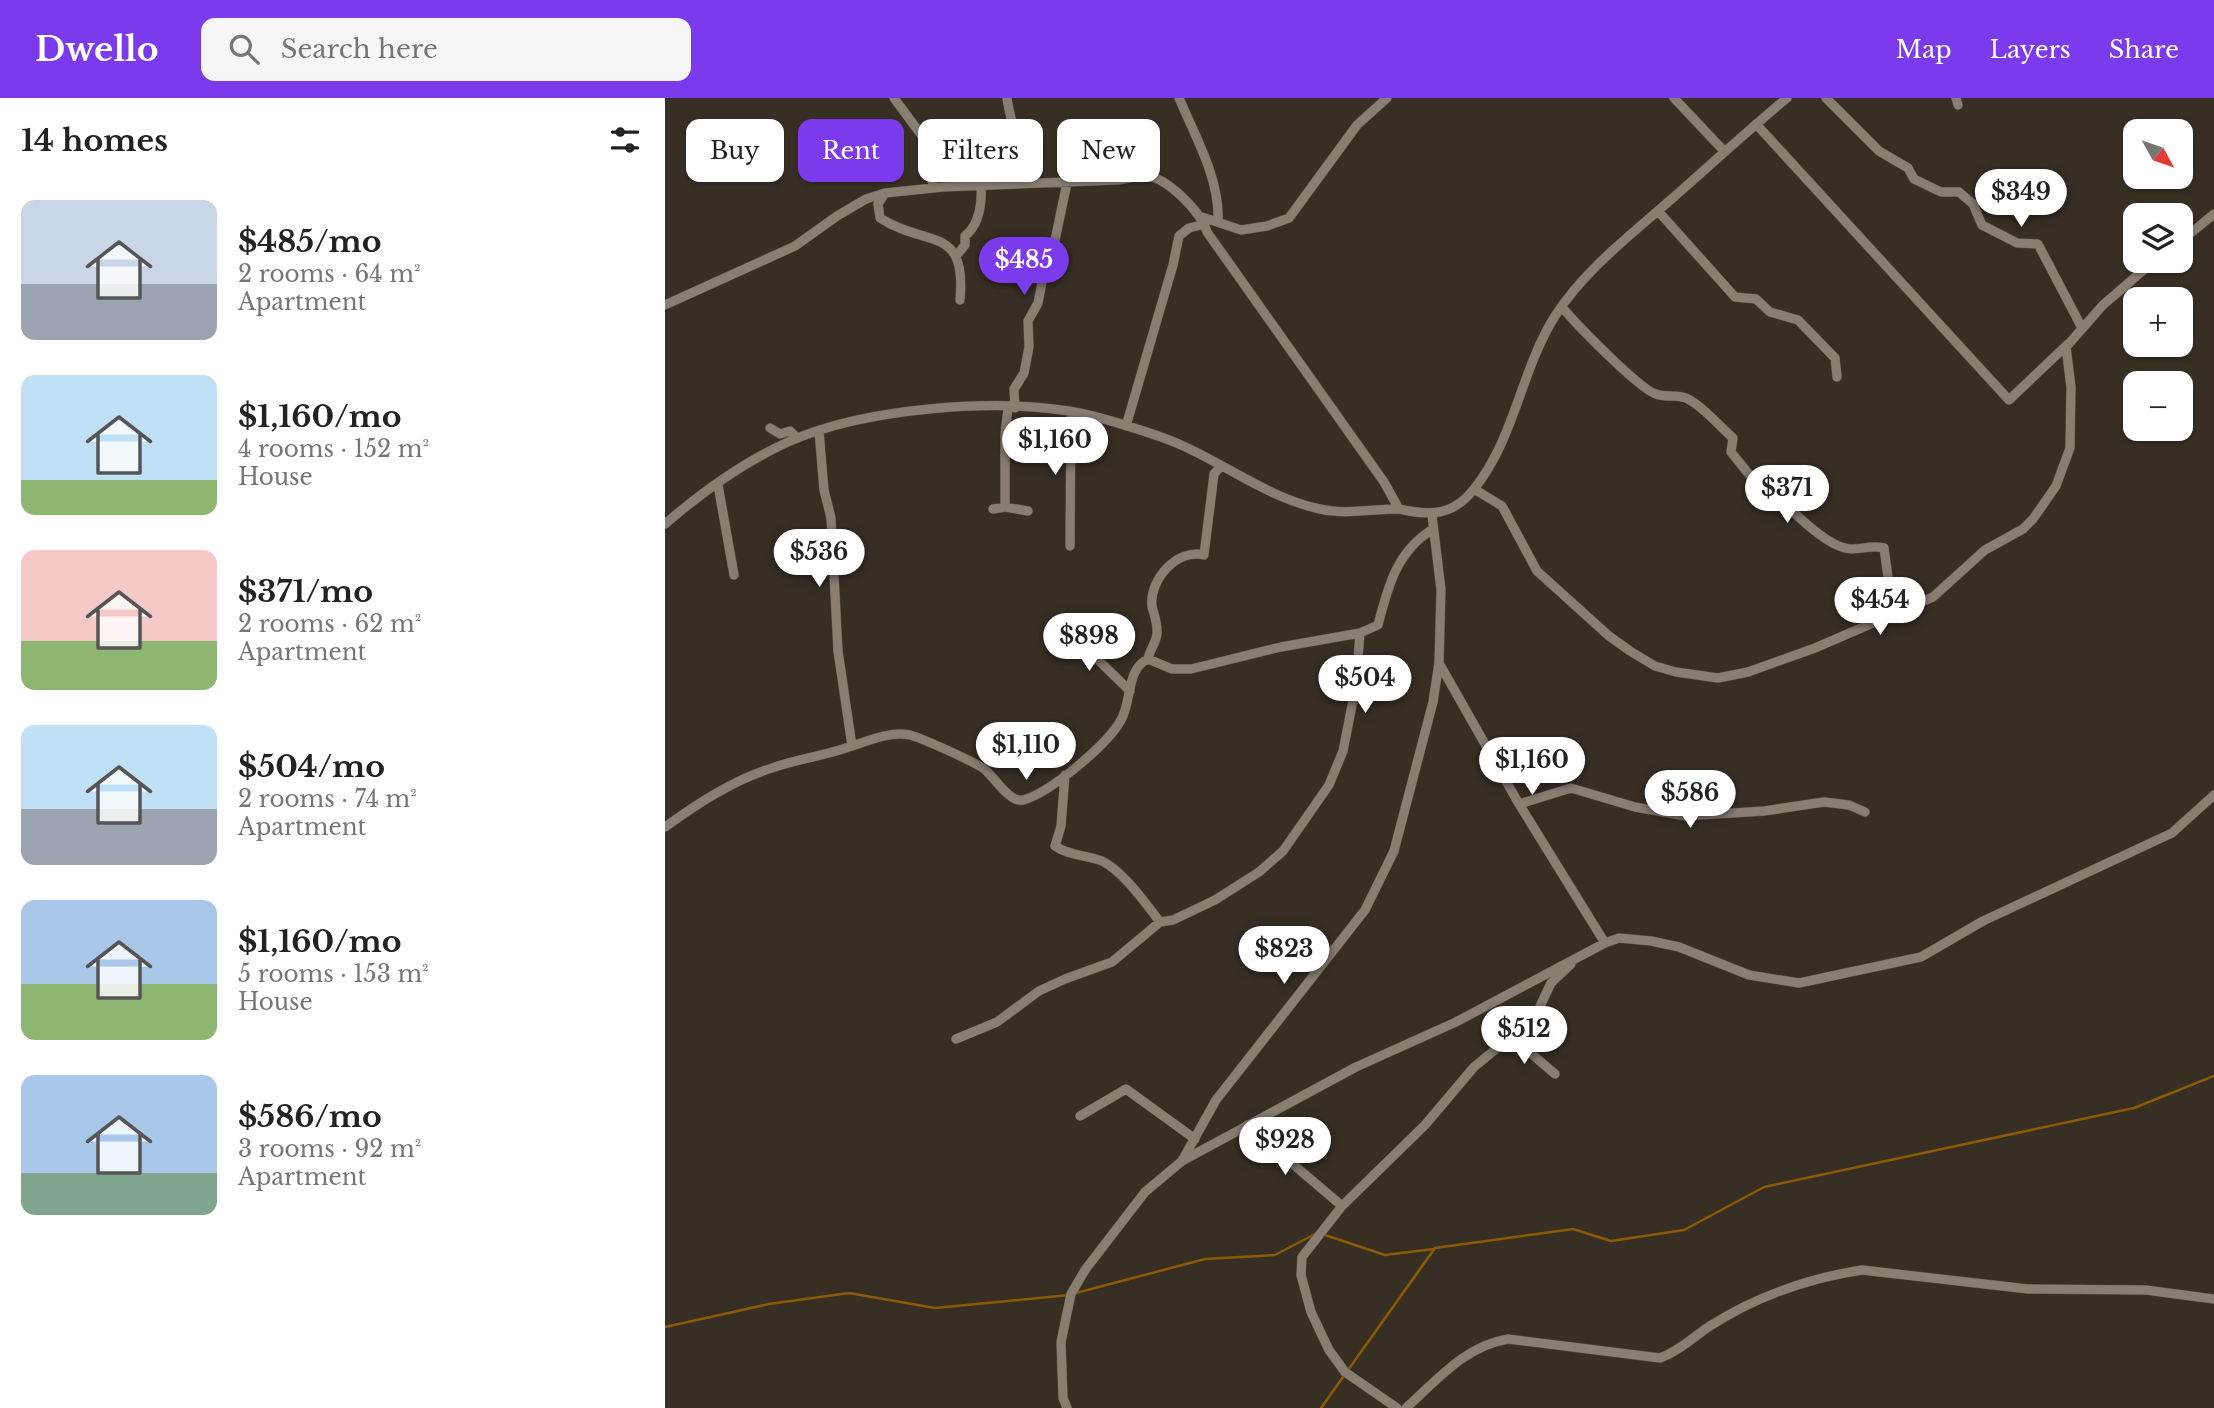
<!DOCTYPE html>
<meta charset="utf-8">
<style>
:root{--surface:#fff;--page:#f6f6f6;--text:#222;--muted:#767676;--accent:#7c3aed}
body{margin:0;font-family:"Libre Baskerville",serif;background:var(--page);color:var(--text);height:100vh;display:flex;flex-direction:column;font-size:26px;white-space:nowrap}
*{box-sizing:border-box;margin:0}
p{font-size:23px;color:var(--muted)}
.icon{flex:none;width:38px;height:38px;fill:none;stroke:currentColor;stroke-width:2;stroke-linecap:round;stroke-linejoin:round}
.map{position:relative;flex:1;overflow:hidden}
.sheet{display:flex;flex-direction:column;background:var(--surface);width:665px}
.sheet>*{flex:none}
.top-card{position:absolute;left:21px;top:21px;width:665px;height:63px;display:flex;gap:14px}
.needle{width:46px;rotate:130deg}
.buttons{position:absolute;left:1458px;top:21px;display:grid;gap:14px}
.buttons a{display:grid;place-items:center;width:70px;height:70px;border-radius:14px;background:var(--surface);box-shadow:0 2px 5px #0004;font-size:35px}
.price{position:absolute;translate:-50% -60px;padding:0 16px;border-radius:24px;background:#fff;color:#222;font-size:23px;line-height:46px;filter:drop-shadow(0 2px 4px #0008)}
.price::after{content:'';position:absolute;left:50%;top:42px;width:21px;height:16px;margin-left:-10px;background:inherit;clip-path:polygon(0 0,100% 0,50% 100%)}
.price.active{background:var(--accent);color:#fff}
ul{padding:0;list-style:none}
li{display:flex;align-items:center;gap:21px;height:175px;padding:0 21px}
li span{display:grid;place-items:center;flex:none;width:196px;height:140px;border-radius:14px;color:#555}
li>.icon{margin-inline-start:auto}
span .icon{width:84px;height:84px;fill:#fffc;stroke-width:1}
li b{font-size:30px}
h2{display:flex;justify-content:space-between;align-items:center;height:84px;padding:0 21px;font-size:30px}
.chip{padding:0 24px;border-radius:14px;background:var(--surface);box-shadow:0 2px 5px #0004;font-size:24px;line-height:63px}
.chip.active{background:var(--accent);color:#fff}
header{display:flex;align-items:center;gap:42px;box-sizing:border-box;height:98px;padding:0 35px;background:var(--accent);color:#fff}
header strong{font-size:33px}
nav{display:flex;gap:38px;margin-inline-start:auto;font-size:24px}
.search{width:490px;height:63px;background:var(--page);display:flex;align-items:center;gap:18px;box-sizing:border-box;padding:0 24px;border-radius:14px;color:var(--muted);font-size:26px}
main{display:flex;flex:1;min-height:0}
.map>svg:first-child{display:block}
.lines{fill:none;stroke-linecap:round;stroke-linejoin:round}
.stream{stroke:#8c5b04;stroke-width:2.5}
.minor-casing{stroke:#544c43;stroke-width:10}
.minor{stroke:#897e72;stroke-width:9}
</style>
<header>
<strong>Dwello</strong>
<div class="search"><svg class="icon" aria-label="search" viewBox="0 0 24 24"><circle cx="10" cy="10" r="6"/><path d="M15 15l6 6"/></svg>Search here</div>
<nav><a>Map</a><a>Layers</a><a>Share</a></nav>
</header>
<main>
<section class="sheet">
<h2>14 homes<svg class="icon" aria-label="filters" viewBox="0 0 24 24"><path d="M4 7h16M4 17h16"/><circle cx="9" cy="7" r="2"/><circle cx="15" cy="17" r="2"/></svg></h2>
<ul>
<li><span style="background:linear-gradient(#c9d6e8 60%,#9aa5b1 0)"><svg class="icon" aria-label="home" viewBox="0 0 24 24"><path d="M3 11l9-7 9 7M6 9v11h12V9"/></svg></span><div><b>$485/mo</b><p>2 rooms · 64 m²</p><p>Apartment</p></div></li>
<li><span style="background:linear-gradient(#bfe0f5 75%,#8fb573 0)"><svg class="icon" aria-label="home" viewBox="0 0 24 24"><path d="M3 11l9-7 9 7M6 9v11h12V9"/></svg></span><div><b>$1,160/mo</b><p>4 rooms · 152 m²</p><p>House</p></div></li>
<li><span style="background:linear-gradient(#f6c9c9 65%,#8fb573 0)"><svg class="icon" aria-label="home" viewBox="0 0 24 24"><path d="M3 11l9-7 9 7M6 9v11h12V9"/></svg></span><div><b>$371/mo</b><p>2 rooms · 62 m²</p><p>Apartment</p></div></li>
<li><span style="background:linear-gradient(#bfe0f5 60%,#9aa5b1 0)"><svg class="icon" aria-label="home" viewBox="0 0 24 24"><path d="M3 11l9-7 9 7M6 9v11h12V9"/></svg></span><div><b>$504/mo</b><p>2 rooms · 74 m²</p><p>Apartment</p></div></li>
<li><span style="background:linear-gradient(#a9c7e8 60%,#8fb573 0)"><svg class="icon" aria-label="home" viewBox="0 0 24 24"><path d="M3 11l9-7 9 7M6 9v11h12V9"/></svg></span><div><b>$1,160/mo</b><p>5 rooms · 153 m²</p><p>House</p></div></li>
<li><span style="background:linear-gradient(#a9c7e8 70%,#7fa58c 0)"><svg class="icon" aria-label="home" viewBox="0 0 24 24"><path d="M3 11l9-7 9 7M6 9v11h12V9"/></svg></span><div><b>$586/mo</b><p>3 rooms · 92 m²</p><p>Apartment</p></div></li>
</ul>
</section>
<div class="map">
<svg width="1549" height="1310" viewBox="0 0 1549 1310">
<rect width="100%" height="100%" fill="#382f24"/>
<g class="lines">
<!-- stream -->
<path class="stream" d="M657,1136L720,1157L769,1151
M411,1195L540,1161L610,1157L650,1136
M0,1229L104,1206L184,1195L270,1210L404,1197
M656,1310L770,1150L908,1131L946,1143L1019,1132L1099,1089L1469,1010L1549,978"/>
<defs>
<path id="minor" d="M229,0L263,46L268,90
M514,0C530,38 555,81 553,123
M1009,0L1059,53
M1161,0L1214,53L1243,70L1249,81L1276,94H1294L1308,106L1317,127L1352,145L1373,146L1417,230
M1291,0L1293,7
M1091,26L1344,302L1403,246
M319,87L332,57L345,51C353,34 344,18 342,0
M220,95L213,106L215,120C261,150 302,126 295,202
M993,113L1070,199L1091,201L1105,214L1133,222L1170,260L1172,279
M537,119L576,132L602,128L624,120L692,27L722,0
M1516,143L1549,116
M291,158L300,147V138C315,126 317,106 316,87
M0,207L130,148L172,118L201,101L220,95L278,89L453,82C462,81 473,77 481,78C502,79 537,115 542,134L719,384L734,411C765,418 788,418 809,391C850,340 856,272 890,218C919,173 962,140 1002,105C1042,70 1081,34 1122,0
M897,209C910,225 974,291 991,296C1001,300 1014,296 1023,301C1040,310 1054,328 1068,340L1066,354L1087,380L1099,385C1118,403 1160,451 1187,451C1199,451 1206,447 1219,450L1225,493L1241,513
M350,310L349,291L359,275L364,249L363,223L373,205L381,164L386,161L402,85
M461,328L508,167L514,138L524,130L540,126
M105,330L115,336L125,333L132,340
M154,333L159,392L166,420L173,553L187,648
M53,387L69,477
M809,391L837,408L872,473L944,538L965,553L990,568L1011,574L1053,580L1083,574L1150,550L1268,499L1320,452L1358,431L1368,421L1391,388L1405,350L1406,289L1401,249L1438,207L1489,163
M340,409V336L343,310
M328,411L340,409L363,413
M0,426C36,395 79,364 123,344C199,310 333,299 415,315C442,321 470,330 496,339C551,358 598,399 655,411C681,417 707,411 734,411
M405,448L406,314
M400,537L425,554L465,593
M483,561C484,553 491,545 492,536C493,525 489,518 487,508C484,482 512,450 539,457L549,376L555,369
M774,565L854,706L940,845
M400,677L396,728L390,748C404,758 422,757 437,763C458,773 481,806 495,824
M854,706L906,690L970,709L1020,718L1099,713L1159,704L1184,707L1200,714
M0,729C32,706 68,682 107,670C132,661 159,658 184,649C203,643 224,633 245,637C257,640 307,663 318,670C329,678 344,705 358,702C385,695 443,646 456,622C467,603 461,571 483,561L507,571H526L616,549L695,535
M848,940L890,976
M291,941L332,924L374,893L400,881L447,864L495,824L508,822L550,802L594,774L618,753L664,687L678,653L691,587L695,535L713,527C723,488 732,453 768,431
M415,1018L461,991L530,1041
M582,1027L677,1108
M517,1063L691,969L791,924L940,845L954,840L986,843L1014,849L1084,877L1134,885L1256,859L1318,823L1507,735L1549,697
M402,1310L398,1300L396,1244L406,1196L420,1172L480,1094L517,1063L551,1002L700,812L729,753L768,604L774,565L776,492L767,417
M732,1310L680,1274L664,1252L646,1214L636,1177L637,1159L677,1108L760,1027L809,969L870,919L886,885L906,866
M741,1310C772,1282 800,1248 843,1241L995,1260C1014,1253 1027,1240 1045,1228C1090,1199 1144,1180 1197,1172L1363,1191L1481,1192L1549,1201"/>
</defs>
<!-- minor casing -->
<use href="#minor" class="minor-casing"/>
<!-- minor -->
<use href="#minor" class="minor"/>
</g>
</svg>
<div class="buttons">
<a><svg class="needle" viewBox="-14 -14 28 28"><path d="M0-13l5 13h-10z" fill="#e53935"/><path d="M0 13l5-13h-10z" fill="#767676"/></svg></a>
<a><svg class="icon" aria-label="layers" viewBox="0 0 24 24"><path d="M12 4l9 5-9 5-9-5zM3 14l9 5 9-5"/></svg></a>
<a>+</a>
<a>−</a>
</div>
<b class="price" style="left:1356px;top:131px">$349</b>
<b class="price active" style="left:359px;top:199px">$485</b>
<b class="price" style="left:390px;top:379px">$1,160</b>
<b class="price" style="left:1122px;top:427px">$371</b>
<b class="price" style="left:154px;top:491px">$536</b>
<b class="price" style="left:1215px;top:539px">$454</b>
<b class="price" style="left:424px;top:575px">$898</b>
<b class="price" style="left:700px;top:617px">$504</b>
<b class="price" style="left:361px;top:684px">$1,110</b>
<b class="price" style="left:867px;top:699px">$1,160</b>
<b class="price" style="left:1025px;top:732px">$586</b>
<b class="price" style="left:619px;top:888px">$823</b>
<b class="price" style="left:859px;top:968px">$512</b>
<b class="price" style="left:620px;top:1079px">$928</b>
<div class="top-card">
<a class="chip">Buy</a>
<a class="chip active">Rent</a>
<a class="chip">Filters</a>
<a class="chip">New</a>
</div>
</div>
</main>
